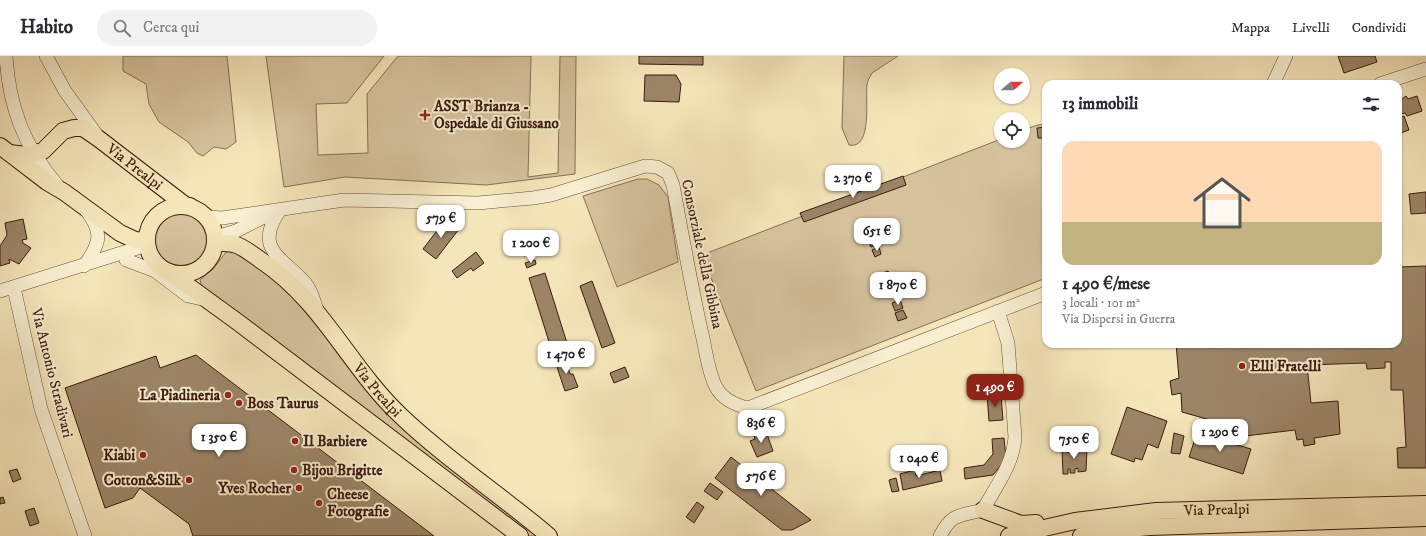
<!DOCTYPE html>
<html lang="it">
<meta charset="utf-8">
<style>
:root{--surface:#fff;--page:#f2f2f3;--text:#2b2b33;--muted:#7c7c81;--line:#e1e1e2;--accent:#8f2418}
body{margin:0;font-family:"IM FELL DW Pica",serif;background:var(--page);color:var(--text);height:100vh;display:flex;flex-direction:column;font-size:15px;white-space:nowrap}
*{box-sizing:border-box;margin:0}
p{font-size:13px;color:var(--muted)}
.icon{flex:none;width:22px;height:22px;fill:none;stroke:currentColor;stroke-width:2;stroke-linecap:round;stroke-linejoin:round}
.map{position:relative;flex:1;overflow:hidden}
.sheet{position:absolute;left:1042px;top:24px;width:360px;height:268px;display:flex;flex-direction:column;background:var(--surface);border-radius:12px;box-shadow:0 1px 3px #0004}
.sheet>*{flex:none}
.needle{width:26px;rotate:70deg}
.fabs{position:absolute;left:994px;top:12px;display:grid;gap:8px}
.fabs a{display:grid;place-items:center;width:36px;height:36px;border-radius:50%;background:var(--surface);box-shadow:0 1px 3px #0004;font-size:20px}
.price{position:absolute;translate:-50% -34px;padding:0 9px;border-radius:8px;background:#fff;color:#222;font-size:13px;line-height:26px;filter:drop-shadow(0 1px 2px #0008)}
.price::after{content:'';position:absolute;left:50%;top:24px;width:12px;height:9px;margin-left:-6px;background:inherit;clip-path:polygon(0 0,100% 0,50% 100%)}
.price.on{background:var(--accent);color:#fff}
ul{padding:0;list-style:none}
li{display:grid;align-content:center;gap:8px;height:212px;padding:0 20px}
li+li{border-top:1px solid var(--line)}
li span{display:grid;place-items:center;height:124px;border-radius:12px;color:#555}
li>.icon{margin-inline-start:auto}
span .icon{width:72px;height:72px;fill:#fffc;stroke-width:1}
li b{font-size:17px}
h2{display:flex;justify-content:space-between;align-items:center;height:48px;padding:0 20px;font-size:17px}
header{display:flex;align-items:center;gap:24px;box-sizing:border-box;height:56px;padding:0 20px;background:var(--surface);border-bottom:1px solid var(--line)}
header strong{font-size:19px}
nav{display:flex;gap:22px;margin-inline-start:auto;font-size:14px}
.search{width:280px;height:36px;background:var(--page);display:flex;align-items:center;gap:10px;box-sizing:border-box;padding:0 14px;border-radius:22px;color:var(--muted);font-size:15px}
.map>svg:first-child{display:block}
.green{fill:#d6c39d;stroke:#896f56}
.building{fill:#9c8567;stroke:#3c1b0e}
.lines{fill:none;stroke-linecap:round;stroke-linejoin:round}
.minor-casing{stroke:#6a4e39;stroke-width:14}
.major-casing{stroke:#3c1b0e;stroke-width:18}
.minor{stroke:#f8efd2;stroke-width:13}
.major{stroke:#f5e6ba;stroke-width:16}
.poi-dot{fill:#8f2418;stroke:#f8efd2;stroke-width:1.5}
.labels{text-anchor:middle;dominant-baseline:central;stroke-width:4;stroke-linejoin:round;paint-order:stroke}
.poi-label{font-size:15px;font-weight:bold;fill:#3c1b0e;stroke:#f8efd2;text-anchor:start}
.street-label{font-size:15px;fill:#3c1b0e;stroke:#f8efd2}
</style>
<header>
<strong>Habito</strong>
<div class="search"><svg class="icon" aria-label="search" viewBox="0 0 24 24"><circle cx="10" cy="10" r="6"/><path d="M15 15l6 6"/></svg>Cerca qui</div>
<nav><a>Mappa</a><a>Livelli</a><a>Condividi</a></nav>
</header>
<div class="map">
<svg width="1426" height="480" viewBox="0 0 1426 480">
<rect width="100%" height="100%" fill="#f5e6ba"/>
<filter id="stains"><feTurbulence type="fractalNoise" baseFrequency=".005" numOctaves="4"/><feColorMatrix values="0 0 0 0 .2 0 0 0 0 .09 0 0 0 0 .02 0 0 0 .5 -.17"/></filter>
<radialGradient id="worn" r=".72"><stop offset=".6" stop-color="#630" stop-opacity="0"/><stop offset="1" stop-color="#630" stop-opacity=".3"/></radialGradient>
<!-- green -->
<path class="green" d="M123,0H227L236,86L226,93L214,91L203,100L197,97L188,86L159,66L149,48L146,28L123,15Z
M266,0H384L347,47L316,48L318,99L368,97L367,38L398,0H531L528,121L558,117L560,0H576L575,118L486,129L345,121L284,131Z
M844,0H898L872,17C870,21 867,25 867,29C865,41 873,94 849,89L842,72Z
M1046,68V222L756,335L702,199L1001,83V85H1023V74L1038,69Z
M638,123H647L659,129L668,141L678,206L617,231L583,140Z
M154 183a27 27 0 1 1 54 0a27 27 0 1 1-54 0Z
M234,194L290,234L385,353L538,480H526L201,229L200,224L213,213L226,196Z"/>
<!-- building -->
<path class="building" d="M639,0H703V9L639,8Z
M1338,0H1375L1377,6L1344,17Z
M645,19H676L681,28L679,46L644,45Z
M1406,40L1408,43L1417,40L1422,55L1407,60L1405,57L1400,58L1401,61L1404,60L1409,74L1398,78V46Z
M1046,71V82H1038L1037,72Z
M903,120L906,129L804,166L800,157Z
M1426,136V157L1411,158L1409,138Z
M23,163L27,183L22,184L23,187L31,192L19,208L9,203L10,207L0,210V190L7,179L5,167Z
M446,163L459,173L436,203L423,193Z
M870,166L872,173L865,175L862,169Z
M873,174L876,183L869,185L866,177Z
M876,183L878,189L871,191L869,186Z
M537,184L541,194L524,200L520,189Z
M879,191L881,198L875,201L872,194Z
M476,196L484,207L473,215L471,212L457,222L452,215Z
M535,204L536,208L527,212L525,207Z
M1426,210V412H1398L1397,392L1406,391L1403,334H1391V306H1385V312L1367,313L1366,307L1307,309L1311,347L1338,345L1340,378L1314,382L1315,388L1304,390L1303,383L1297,384L1295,374L1237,381L1235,372L1210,370V364L1182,356L1181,337L1172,339L1170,325L1179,322L1176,288H1398V211Z
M888,215L891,222L883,225L880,218Z
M545,217L567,287L551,292L529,222Z
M892,223L896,232L886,236L883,226Z
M592,225L615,287L602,292L580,230Z
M900,244L903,252L895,255L892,247Z
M903,254L907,262L898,265L895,257Z
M196,299L205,306L434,480H193L189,468L140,432L133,442L105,452L65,332L156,300L160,312Z
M565,302L570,318H573L578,331L565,335L555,305Z
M625,311L629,321L614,327L610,317Z
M987,339H1001L1003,364L989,365Z
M1127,351L1167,365L1158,392L1148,388L1142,404L1135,402L1134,406L1111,398Z
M762,373L765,379L767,378L773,395L757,401L750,385L755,383L753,376Z
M1174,377L1184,380L1180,398L1171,397Z
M1197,377L1251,393L1243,418L1189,401Z
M1004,382L1006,403L993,419L965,423L964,412L984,409L993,398L992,383Z
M1070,392H1073V396H1076V393L1087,392L1086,415L1078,416V412L1075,413V417H1070V413H1068V418H1063L1062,393H1067V396H1070Z
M731,401L811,464L792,474H782L715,422Z
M17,413L21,423L13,426L9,415Z
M915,414L916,420L940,414L942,425L903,434L900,418Z
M896,422L899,435L892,436L889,424Z
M710,427L723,436L717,444L704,435Z
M3,441L5,447L0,448V442Z
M697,446L704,451L694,467L686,461Z
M34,452L39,467L30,470L25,455Z"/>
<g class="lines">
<defs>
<path id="minor" d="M6,0C9,51 24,90 57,129
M46,0L65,35L96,78
M1273,28L1286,0
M1380,28L1426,13
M280,154C252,194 284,202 306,228C312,235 314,246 317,254
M207,161L222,162L344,144L478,147L533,142L551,139L645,110L657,111L668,117L673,129C682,179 691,229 702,278C706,295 708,316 716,331C723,344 735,349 748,352L1046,237
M216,181L236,175L270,158
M126,204L155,215L188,240L207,244
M84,210C100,188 104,177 86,154
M14,232L41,353L85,480
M0,235L147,189
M940,480C952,457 959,460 983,454C996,430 1013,409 1015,381L1008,287L998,255"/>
<g id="major">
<path d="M0,90L47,126L64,136L120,177L135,184L147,185"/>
<path id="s1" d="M9,97L27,99L43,95L63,75L74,72H83L99,83L185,149L190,150"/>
<circle cx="181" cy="184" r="34"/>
<path id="s2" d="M216,186C221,187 228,187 234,188C244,191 253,199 262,205C324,247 349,311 401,360C447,404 501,439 549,480"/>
<path d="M169,216L239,267L520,480"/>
<path d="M983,454L1021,468L1036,467"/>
<path id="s3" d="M1009,480L1075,465L1156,455L1426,448"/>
<path d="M1081,480L1096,476L1150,471L1426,462"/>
</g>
</defs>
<!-- minor casing -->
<use href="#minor" class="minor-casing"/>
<!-- major casing -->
<use href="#major" class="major-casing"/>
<!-- minor -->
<use href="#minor" class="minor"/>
<!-- major -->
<use href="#major" class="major"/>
</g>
<!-- markers -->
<g class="poi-dot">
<path d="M423 53h4v4h4v4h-4v4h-4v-4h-4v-4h4z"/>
<circle cx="1242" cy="310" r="4"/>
<circle cx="228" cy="339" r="4"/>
<circle cx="239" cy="347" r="4"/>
<circle cx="295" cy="385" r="4"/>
<circle cx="143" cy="399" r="4"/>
<circle cx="294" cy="414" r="4"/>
<circle cx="189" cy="424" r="4"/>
<circle cx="299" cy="432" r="4"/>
<circle cx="319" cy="447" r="4"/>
</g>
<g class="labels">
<!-- poi labels -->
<g class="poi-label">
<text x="434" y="50">ASST Brianza -<tspan x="434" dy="17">Ospedale di Giussano</tspan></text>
<text x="1250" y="310">Elli Fratelli</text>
<text x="220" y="339" text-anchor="end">La Piadineria</text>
<text x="247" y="347">Boss Taurus</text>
<text x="303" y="385">Il Barbiere</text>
<text x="135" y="399" text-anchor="end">Kiabi</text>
<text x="302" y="414">Bijou Brigitte</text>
<text x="181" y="424" text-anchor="end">Cotton&amp;Silk</text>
<text x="291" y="432" text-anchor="end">Yves Rocher</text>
<text x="327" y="438">Cheese<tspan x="327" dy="17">Fotografie</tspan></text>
</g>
<!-- street labels -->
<g class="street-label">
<text stroke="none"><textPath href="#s1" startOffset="148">Via Prealpi</textPath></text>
<text transform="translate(702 198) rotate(78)">Consorziale della Gibbina</text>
<text transform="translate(52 317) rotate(76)">Via Antonio Stradivari</text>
<text stroke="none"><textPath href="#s2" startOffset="225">Via Prealpi</textPath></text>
<text stroke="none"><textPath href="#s3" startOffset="210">Via Prealpi</textPath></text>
</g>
</g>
<rect width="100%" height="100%" filter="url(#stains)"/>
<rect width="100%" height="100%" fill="url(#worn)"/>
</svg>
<div class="fabs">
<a><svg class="needle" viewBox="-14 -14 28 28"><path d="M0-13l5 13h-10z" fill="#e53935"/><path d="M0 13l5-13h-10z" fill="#7c7c81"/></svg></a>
<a><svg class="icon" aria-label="locate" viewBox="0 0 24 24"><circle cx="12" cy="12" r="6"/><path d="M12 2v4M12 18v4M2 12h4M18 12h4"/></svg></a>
</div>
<b class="price" style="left:853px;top:143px">2 370 €</b>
<b class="price" style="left:441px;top:183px">579 €</b>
<b class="price" style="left:877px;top:196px">651 €</b>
<b class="price" style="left:531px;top:208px">1 200 €</b>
<b class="price" style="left:898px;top:250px">1 870 €</b>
<b class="price" style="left:566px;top:319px">1 470 €</b>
<b class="price on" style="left:995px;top:352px">1 490 €</b>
<b class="price" style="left:761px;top:388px">836 €</b>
<b class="price" style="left:1220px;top:397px">1 290 €</b>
<b class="price" style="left:219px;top:402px">1 350 €</b>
<b class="price" style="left:1074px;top:404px">750 €</b>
<b class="price" style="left:919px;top:423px">1 040 €</b>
<b class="price" style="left:761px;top:441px">576 €</b>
<section class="sheet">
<h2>13 immobili<svg class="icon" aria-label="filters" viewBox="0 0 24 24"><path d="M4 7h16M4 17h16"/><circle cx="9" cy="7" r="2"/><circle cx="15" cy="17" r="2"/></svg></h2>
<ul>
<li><span style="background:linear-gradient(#ffd9b3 65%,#c2b280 0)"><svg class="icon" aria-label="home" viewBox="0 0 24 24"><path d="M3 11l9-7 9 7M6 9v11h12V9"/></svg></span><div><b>1 490 €/mese</b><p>3 locali · 101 m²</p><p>Via Dispersi in Guerra</p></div></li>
</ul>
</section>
</div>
